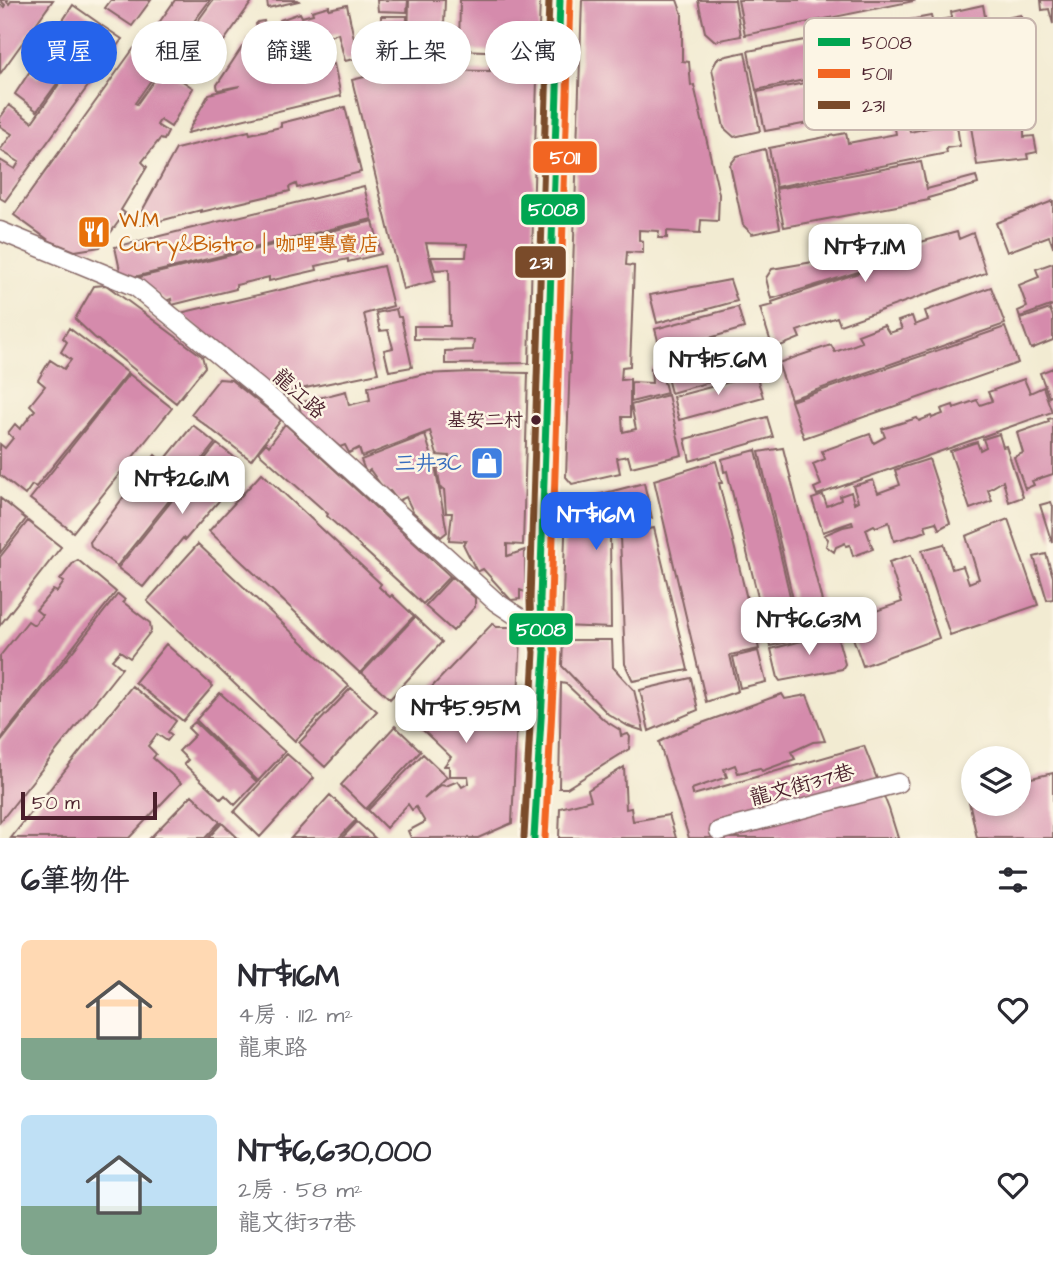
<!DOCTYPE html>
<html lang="zh-TW">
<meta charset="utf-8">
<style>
:root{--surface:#fff;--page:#f2f2f3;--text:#2b2b33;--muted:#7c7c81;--accent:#2563eb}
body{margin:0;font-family:"Architects Daughter","LXGW WenKai TC",sans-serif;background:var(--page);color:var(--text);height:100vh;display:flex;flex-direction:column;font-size:26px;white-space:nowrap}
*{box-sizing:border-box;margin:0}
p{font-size:23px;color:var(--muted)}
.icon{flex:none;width:38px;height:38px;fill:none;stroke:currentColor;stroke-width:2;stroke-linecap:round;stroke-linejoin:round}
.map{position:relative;height:838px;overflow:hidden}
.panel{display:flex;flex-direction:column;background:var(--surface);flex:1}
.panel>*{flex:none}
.banner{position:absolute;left:21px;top:21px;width:700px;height:63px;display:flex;gap:14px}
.controls{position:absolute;left:961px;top:746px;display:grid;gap:14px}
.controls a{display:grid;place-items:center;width:70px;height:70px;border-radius:50%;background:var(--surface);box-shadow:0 4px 10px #0003;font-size:35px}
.scale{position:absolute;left:21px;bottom:18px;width:136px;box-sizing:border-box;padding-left:7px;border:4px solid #4a1f2b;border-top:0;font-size:19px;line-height:24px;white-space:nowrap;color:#4a1f2b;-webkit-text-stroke:5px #fcf5e5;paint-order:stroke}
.price{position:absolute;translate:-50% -60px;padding:0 16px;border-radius:14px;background:#fff;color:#222;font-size:23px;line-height:46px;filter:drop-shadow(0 2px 4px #0008)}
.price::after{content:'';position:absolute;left:50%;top:42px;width:21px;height:16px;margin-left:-10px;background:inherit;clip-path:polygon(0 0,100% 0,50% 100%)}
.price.on{background:var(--accent);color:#fff}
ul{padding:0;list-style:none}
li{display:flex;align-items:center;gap:21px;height:175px;padding:0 21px}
li span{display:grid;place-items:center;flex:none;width:196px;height:140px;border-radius:10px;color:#555}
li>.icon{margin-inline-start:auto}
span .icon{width:84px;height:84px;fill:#fffc;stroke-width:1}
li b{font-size:30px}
h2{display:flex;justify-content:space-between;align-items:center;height:84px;padding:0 21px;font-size:30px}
.chip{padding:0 24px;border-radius:32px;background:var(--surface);box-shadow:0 4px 10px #0003;font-size:24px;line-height:63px}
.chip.on{background:var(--accent);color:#fff}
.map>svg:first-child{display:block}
.building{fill:#d58bac}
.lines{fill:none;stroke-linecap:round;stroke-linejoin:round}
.minor-casing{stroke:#856665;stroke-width:21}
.tertiary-casing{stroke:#856665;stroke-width:26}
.minor{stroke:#fff;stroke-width:18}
.tertiary{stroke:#fff;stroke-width:23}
.bus-1-casing{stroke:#fcf5e5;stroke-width:12}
.bus-2-casing{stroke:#fcf5e5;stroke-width:12}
.bus-3-casing{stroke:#fcf5e5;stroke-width:12}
.bus-1{stroke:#00a651;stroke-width:7}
.bus-2{stroke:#f26522;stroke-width:7}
.bus-3{stroke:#7a4b2a;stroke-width:7}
.bus-dot{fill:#4a1f2b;stroke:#fcf5e5;stroke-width:2.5}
.labels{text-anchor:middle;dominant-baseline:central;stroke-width:5;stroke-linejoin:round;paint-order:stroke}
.bus-label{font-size:19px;fill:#4a1f2b;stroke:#fcf5e5;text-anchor:end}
.food-label{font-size:21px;fill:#c56008;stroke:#fcf5e5;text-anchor:start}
.street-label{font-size:21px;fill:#4a1f2b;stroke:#fcf5e5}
.shop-label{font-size:21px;fill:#366cbe;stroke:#fcf5e5;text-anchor:end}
.key{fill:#fcf5e5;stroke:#c7b5ad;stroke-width:2}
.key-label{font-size:19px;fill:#4a1f2b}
.line-badge{stroke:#fcf5e5;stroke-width:2.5}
.badge-label{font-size:19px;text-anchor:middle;font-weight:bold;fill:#fff}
</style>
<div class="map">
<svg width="1053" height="838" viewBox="0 0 1053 838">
<rect width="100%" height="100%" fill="#fcf5e5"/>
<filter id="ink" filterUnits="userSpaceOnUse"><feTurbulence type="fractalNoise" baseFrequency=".0143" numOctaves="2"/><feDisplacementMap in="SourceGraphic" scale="14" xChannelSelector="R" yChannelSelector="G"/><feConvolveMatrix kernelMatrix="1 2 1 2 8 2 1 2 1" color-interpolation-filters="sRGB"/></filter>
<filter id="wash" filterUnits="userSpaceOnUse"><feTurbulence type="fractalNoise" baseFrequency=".00686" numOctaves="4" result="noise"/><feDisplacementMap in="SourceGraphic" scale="28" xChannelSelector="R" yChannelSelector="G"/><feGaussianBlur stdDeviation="1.57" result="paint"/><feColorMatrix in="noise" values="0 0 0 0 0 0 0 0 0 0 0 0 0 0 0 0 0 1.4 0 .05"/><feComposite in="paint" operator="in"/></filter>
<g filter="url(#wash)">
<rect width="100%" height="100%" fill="#f2ebd2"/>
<g id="blocks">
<!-- building -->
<path class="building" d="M0,0H8L7,2L9,4L12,0H53L0,74V4L4,7L5,5Z
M111,0H151L132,26L105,8Z
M175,0H210L180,40L176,36L167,49L149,37Z
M213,0H253L202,72L174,54Z
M267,0H298L299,1L268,8Z
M377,0H408L407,12L378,11Z
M409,0H445L443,50L408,49Z
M460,0H540L538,53L459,50Z
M582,0H677L682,14V61L689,62L691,86L694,85L719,194L718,221L701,220L700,233L667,231V238H658L659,231L639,230V240L643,241V253L627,252L626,265L634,266L630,366L622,367L621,380L630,379V417H622L623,432L636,429L631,405L668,395L682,455L631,467L628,456L617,458L620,473L572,484L566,477Z
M698,0H735L741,36L715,41L705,32Z
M738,0H913L914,1L745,35Z
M1041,0H1053V24L1049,9L1042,10Z
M73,5L100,24L37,111L15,94L30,71L38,78L44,70L35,63Z
M347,5L358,58L345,61L338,33L327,37L329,45L309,49L310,54L306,55L309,68L302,69L300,64L289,67L290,73L302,70V73L334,64L341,96L187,133L209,94L240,86L218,90L217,85L242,47L248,45L247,40L259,36L256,24L258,22L264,21L269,43L284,39L280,20L300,13L302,17L313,14L312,11L329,6V9Z
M983,5L986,22L1021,15L1024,39L1017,42L1020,54L1025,53L1029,78L989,86L983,61L987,60L984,47L980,48L975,26L977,44L942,51L935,21L952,18L951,12Z
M381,16H407L406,49H381Z
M931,16L939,52L756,90L748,51L883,25L885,33L894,32L893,23Z
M101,25L122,39L5,201L0,198V160L15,169L19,162L0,150L12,134L0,126V118L9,105L32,122Z
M134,48L161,66L135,103L137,104L163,68L193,88L171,127L160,120L157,125L168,132L164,140L160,139L142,162L147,167L121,210L125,213L100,247L75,251L50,241L14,215Z
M745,52L760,131L734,137L724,128L712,69L718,58Z
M941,56L949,95L916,102L915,92L900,95L903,104L856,113L854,103L839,106L841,117L765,131L757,92L864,72L865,75L925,63L924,60Z
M490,68L528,70L537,79L529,363L445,364V351L473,350L474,340L414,339V326H450L449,269L435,270L431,257H466L467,244L426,243L435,281L403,289L352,80L385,72L423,73V70L490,71Z
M1010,88L1013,124L1015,127L1024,126V137L1034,136L1037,152L1027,154L1028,159L977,165L966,94Z
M345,107L361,172L297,188L296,184L289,187L290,191L201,212V210L145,225L142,211L176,149L249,131L250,134L281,127V123Z
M955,112L960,146L946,148L947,153L776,187L769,148L846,133L848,143L896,134L894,123L907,121L910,132L941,125L939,114Z
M765,149L780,228L752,234L743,225L730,165L737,156Z
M921,162L927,189L976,176L978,184L928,198L929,200L784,227L776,189Z
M364,186L372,219L134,277L121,275L115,247Z
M1053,201V247L1049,236L1007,252L996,223Z
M373,221L381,254L348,262V259L316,266L317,270L269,281V277L236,285V289L172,305L171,299L166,301L136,278Z
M957,232L959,239L973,233L986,273L840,325L837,317L797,331L800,338L773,349L760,308L773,305L772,302L897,260L771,299L766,278L772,269L901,247L905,257L913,254L910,245Z
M1053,263V305L1020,317L1018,311L1027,307L1019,285L1039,277L1036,269Z
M383,266L393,306L364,314L378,373L286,392L285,386L270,389L180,313Z
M730,280L737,301L657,323L650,295Z
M106,285L202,356L205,367L176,403L94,337L75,319L94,286Z
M991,287L1005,324L791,399L778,363L831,345L835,352L862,342L858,335L884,325L889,333L902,329L898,321L912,316L915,325L928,320L925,311Z
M738,307L744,328L661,352L655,329Z
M396,309L398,317H401L412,367L389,371L384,350L393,348L388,330L380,331L376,313Z
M1050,309L1053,317V340L1031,349L1020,319Z
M1005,327L1018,363L804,438L791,401Z
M69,328L128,373L36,487L32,485L25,495L0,475V444L5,448L13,438L8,433L15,424L20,429L35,410L30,405L45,386L38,380L50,360L64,369L71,360L61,352L67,342L63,338Z
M749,347L755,369L671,393L665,370Z
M660,367L667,393L631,402V382L652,383L651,368Z
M1053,368V395L1049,397L1040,373Z
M473,372L528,373L523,545L507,544V556L525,550V592L520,590V599L511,600L483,569L477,572L463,544L466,541L449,540L452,513H446L444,489L441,490L437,467L447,468L449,456L437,455L430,431L362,457L359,448L349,453L345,445L340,447L301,414L299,403L346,391L349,405L370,400L368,387L424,374Z
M129,374L172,408L73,532L30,499Z
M756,375L763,397L679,420L673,397Z
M219,379L231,380L281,420L251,460L191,414Z
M1024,379L1030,393L1043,387L1052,412L817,495L814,488L821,485L813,464L825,459L822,451L870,434L874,443L885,437L882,429L917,418L919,421L931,416L932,418L943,414L941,409L953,405L954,408L977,400L980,405L992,401L988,392Z
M767,417L773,437L690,461L685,439Z
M1053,418V474L1032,481L1034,485L1025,489L1014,457L1023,453L1017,433L1049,422L1048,419Z
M285,424L450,576L423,604L327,516L328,514L258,452L266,443L269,446Z
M193,425L215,443L117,566L91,547L90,542L155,455L163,462Z
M999,434L1003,447L1006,446L1023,497L1009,502L1003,481L988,490L992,501L970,509L950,451L977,442L980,450L986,447L983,439Z
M425,435L435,466L447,532L441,537L413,512L406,497L398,501L390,491L386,492L370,470L366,473L361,460Z
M217,444L238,460L229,473L237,480L185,540L183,538L143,587L118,568Z
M783,448L827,621L833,619L836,629L802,638L759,452Z
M756,450L800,639L770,646L727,471L724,472L722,459Z
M929,459L950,523L939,529L936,522L925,525L927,531L894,541L889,522L876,527L874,525L866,529L873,549L853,556L850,545L846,546L845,543L836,547L834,552L826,546L828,539L824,535L843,527L853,525L852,522L823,532L812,499L823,495L827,506L841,500L840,496L851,492L854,503L858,501L853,486L873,480L878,493L900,485L895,470Z
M716,461L722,483H719L759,649L730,655L738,691L706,702L654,480Z
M262,473L381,584L379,587L390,597L392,595L414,616L360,673L209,531Z
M644,483L652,518L610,532L611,628L562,626L566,507L574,501Z
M0,498L26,519L0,553Z
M1051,502L1053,507L1052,543L1040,505Z
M1008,519L1038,605L950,635L922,550L944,544L952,569L963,566L969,583L979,579L966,536Z
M28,521L61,547L0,625V557Z
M654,528L688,670L633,681L625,664L620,536Z
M198,544L349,686L295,741L147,601Z
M1046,554L1053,577V599L1047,600L1034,557Z
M911,555L939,638L863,666L847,621L902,602L889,562Z
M78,560L116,592L0,740V656L28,621L34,625L42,615L36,610L53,590L57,592L64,582L60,580L74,562Z
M452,577L475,598V607L453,631L425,606Z
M118,594L125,600L123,602L150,623L151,631L130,658L120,651L112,660L122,668L0,822V743Z
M415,617L442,642L390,699L362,673Z
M493,623L496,627H512L521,635L512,823L478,838H411L408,831L425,822L416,807L412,810L408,804L386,828L368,810L423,754L447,777L424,799L441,785L446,786L458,781L462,787L469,783L468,776H449V766H444L451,757L406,714Z
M836,632L845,664L842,669L780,681L778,678L771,649Z
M563,640H612L613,667L634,690L644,731L628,726L608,714L562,666Z
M166,644L213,686L183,721L135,682Z
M758,651L766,682L740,688L733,657Z
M691,678L698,710L649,731L640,690Z
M561,683L566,684L604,720L620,730L621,736L628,734L630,737L629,749L567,788H559Z
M132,686L176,721L168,732L172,735L167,741L157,734L148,746L156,754L153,758L181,783L129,838H11Z
M351,688L377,711L325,767L299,743Z
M220,693L285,752L258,781L196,720Z
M782,694L785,699L807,695L825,741L813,742L791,752L795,759L762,771L760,768L738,773L735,765L724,769L727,777L692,789L693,795L864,746L889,809L898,838H689L659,742L683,730Z
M195,722L257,782L235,805L225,795L221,799L184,764L188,760L179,751L195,735L188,728Z
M395,726L421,751L366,809L341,785Z
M287,754L314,778L260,837L234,812Z
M624,767L626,809L631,808L633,821L669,815L676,838H559L560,808L591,800L588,790Z
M1053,773V838H977L967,792L973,791V803H1018V781Z
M192,795L220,822L205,838H150Z
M330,795L356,820L339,838H291Z
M357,822L375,838H342Z
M222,823L238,838H208Z"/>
</g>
</g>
<g filter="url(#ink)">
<use href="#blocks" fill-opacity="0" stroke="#856665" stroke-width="2"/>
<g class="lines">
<defs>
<path id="minor" d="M0,231L136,287L277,403L496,602L541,632
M719,831L898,783"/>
<path id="tertiary" d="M534,838L545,651L541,632L540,600L560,0"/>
</defs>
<!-- minor casing -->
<use href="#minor" class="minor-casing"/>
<!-- tertiary casing -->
<use href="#tertiary" class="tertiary-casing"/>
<!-- minor -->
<use href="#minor" class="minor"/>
<!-- tertiary -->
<use href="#tertiary" class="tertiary"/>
<defs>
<path id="bus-1" d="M534,838L545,651L541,632L540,600L560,0"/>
<path id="bus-2" d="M545,838L555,652L551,631V600L570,0"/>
<path id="bus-3" d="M524,837L534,652L531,633L530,600L549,0"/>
</defs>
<!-- bus-1 casing -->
<use href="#bus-1" class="bus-1-casing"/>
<!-- bus-2 casing -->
<use href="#bus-2" class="bus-2-casing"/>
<!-- bus-3 casing -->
<use href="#bus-3" class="bus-3-casing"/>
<!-- bus-1 -->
<use href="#bus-1" class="bus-1"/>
<!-- bus-2 -->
<use href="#bus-2" class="bus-2"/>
<!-- bus-3 -->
<use href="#bus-3" class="bus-3"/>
</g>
</g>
<!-- icons -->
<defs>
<symbol id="restaurant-square" viewBox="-11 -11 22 22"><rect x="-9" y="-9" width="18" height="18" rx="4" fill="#e8710a" stroke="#fcf5e5"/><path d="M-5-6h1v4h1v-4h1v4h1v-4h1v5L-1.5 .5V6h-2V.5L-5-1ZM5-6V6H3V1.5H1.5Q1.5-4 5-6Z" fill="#fff"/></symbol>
<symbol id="shop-square" viewBox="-11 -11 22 22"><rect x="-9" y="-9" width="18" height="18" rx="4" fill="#3f7fe0" stroke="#fcf5e5"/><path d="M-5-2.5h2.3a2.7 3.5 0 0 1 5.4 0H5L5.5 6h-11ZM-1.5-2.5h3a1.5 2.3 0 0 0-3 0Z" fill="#fff"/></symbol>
</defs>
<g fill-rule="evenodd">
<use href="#restaurant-square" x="75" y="213" width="38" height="38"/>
<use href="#shop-square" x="468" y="444" width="38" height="38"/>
</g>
<!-- markers -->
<circle class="bus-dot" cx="536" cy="420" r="6"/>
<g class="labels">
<!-- bus labels -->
<g class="bus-label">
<text x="523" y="420">基安二村</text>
</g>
<!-- food labels -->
<g class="food-label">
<text x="119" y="220">W.M<tspan x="119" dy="24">Curry&amp;Bistro｜咖哩專賣店</tspan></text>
</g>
<!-- street labels -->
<g class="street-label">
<text transform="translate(299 394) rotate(42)">龍江路</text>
<text transform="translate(802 785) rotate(-15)">龍文街37巷</text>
</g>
<!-- shop labels -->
<g class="shop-label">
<text x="462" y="463">三井3C</text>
</g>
</g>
<!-- legend -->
<rect x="804" y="18" width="232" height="112" rx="10" class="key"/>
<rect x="818" y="38" width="32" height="8" fill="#00a651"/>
<rect x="818" y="69" width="32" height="9" fill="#f26522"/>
<rect x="818" y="101" width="32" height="8" fill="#7a4b2a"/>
<g class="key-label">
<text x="862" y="49">5008</text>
<text x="862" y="80">5011</text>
<text x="862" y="112">231</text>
</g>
<g class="line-badge">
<rect x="532" y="140" width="66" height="34" rx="7" fill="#f26522"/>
<rect x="520" y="193" width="66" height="33" rx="7" fill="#00a651"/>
<rect x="514" y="245" width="53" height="34" rx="7" fill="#7a4b2a"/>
<rect x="508" y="612" width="66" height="34" rx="7" fill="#00a651"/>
</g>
<g class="badge-label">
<text x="565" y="164">5011</text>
<text x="553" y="216">5008</text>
<text x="541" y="269">231</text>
<text x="541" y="636">5008</text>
</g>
</svg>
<div class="controls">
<a><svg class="icon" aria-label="layers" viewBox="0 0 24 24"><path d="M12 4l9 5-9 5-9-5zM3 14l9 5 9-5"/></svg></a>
</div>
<div class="scale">50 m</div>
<b class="price" style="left:865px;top:284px">NT$7.1M</b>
<b class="price" style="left:718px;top:397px">NT$15.6M</b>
<b class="price" style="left:182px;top:516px">NT$26.1M</b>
<b class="price on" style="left:596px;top:552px">NT$16M</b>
<b class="price" style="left:809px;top:657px">NT$6.63M</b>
<b class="price" style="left:466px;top:745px">NT$5.95M</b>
<div class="banner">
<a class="chip on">買屋</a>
<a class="chip">租屋</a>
<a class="chip">篩選</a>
<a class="chip">新上架</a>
<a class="chip">公寓</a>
</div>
</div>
<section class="panel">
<h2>6筆物件<svg class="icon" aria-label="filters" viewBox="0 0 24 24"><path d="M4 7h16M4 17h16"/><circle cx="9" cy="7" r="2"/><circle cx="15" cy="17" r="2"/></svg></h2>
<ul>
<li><span style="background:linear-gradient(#ffd9b3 70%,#7fa58c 0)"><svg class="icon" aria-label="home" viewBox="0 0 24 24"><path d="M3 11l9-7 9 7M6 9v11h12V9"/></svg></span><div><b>NT$16M</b><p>4房 · 112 m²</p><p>龍東路</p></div><svg class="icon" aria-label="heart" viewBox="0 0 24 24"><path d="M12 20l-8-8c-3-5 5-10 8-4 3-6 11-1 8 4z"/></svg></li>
<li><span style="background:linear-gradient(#bfe0f5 65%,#7fa58c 0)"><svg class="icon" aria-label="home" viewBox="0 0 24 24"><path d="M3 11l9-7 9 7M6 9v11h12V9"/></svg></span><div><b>NT$6,630,000</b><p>2房 · 58 m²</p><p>龍文街37巷</p></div><svg class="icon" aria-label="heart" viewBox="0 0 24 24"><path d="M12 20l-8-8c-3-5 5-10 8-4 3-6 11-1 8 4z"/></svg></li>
</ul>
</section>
